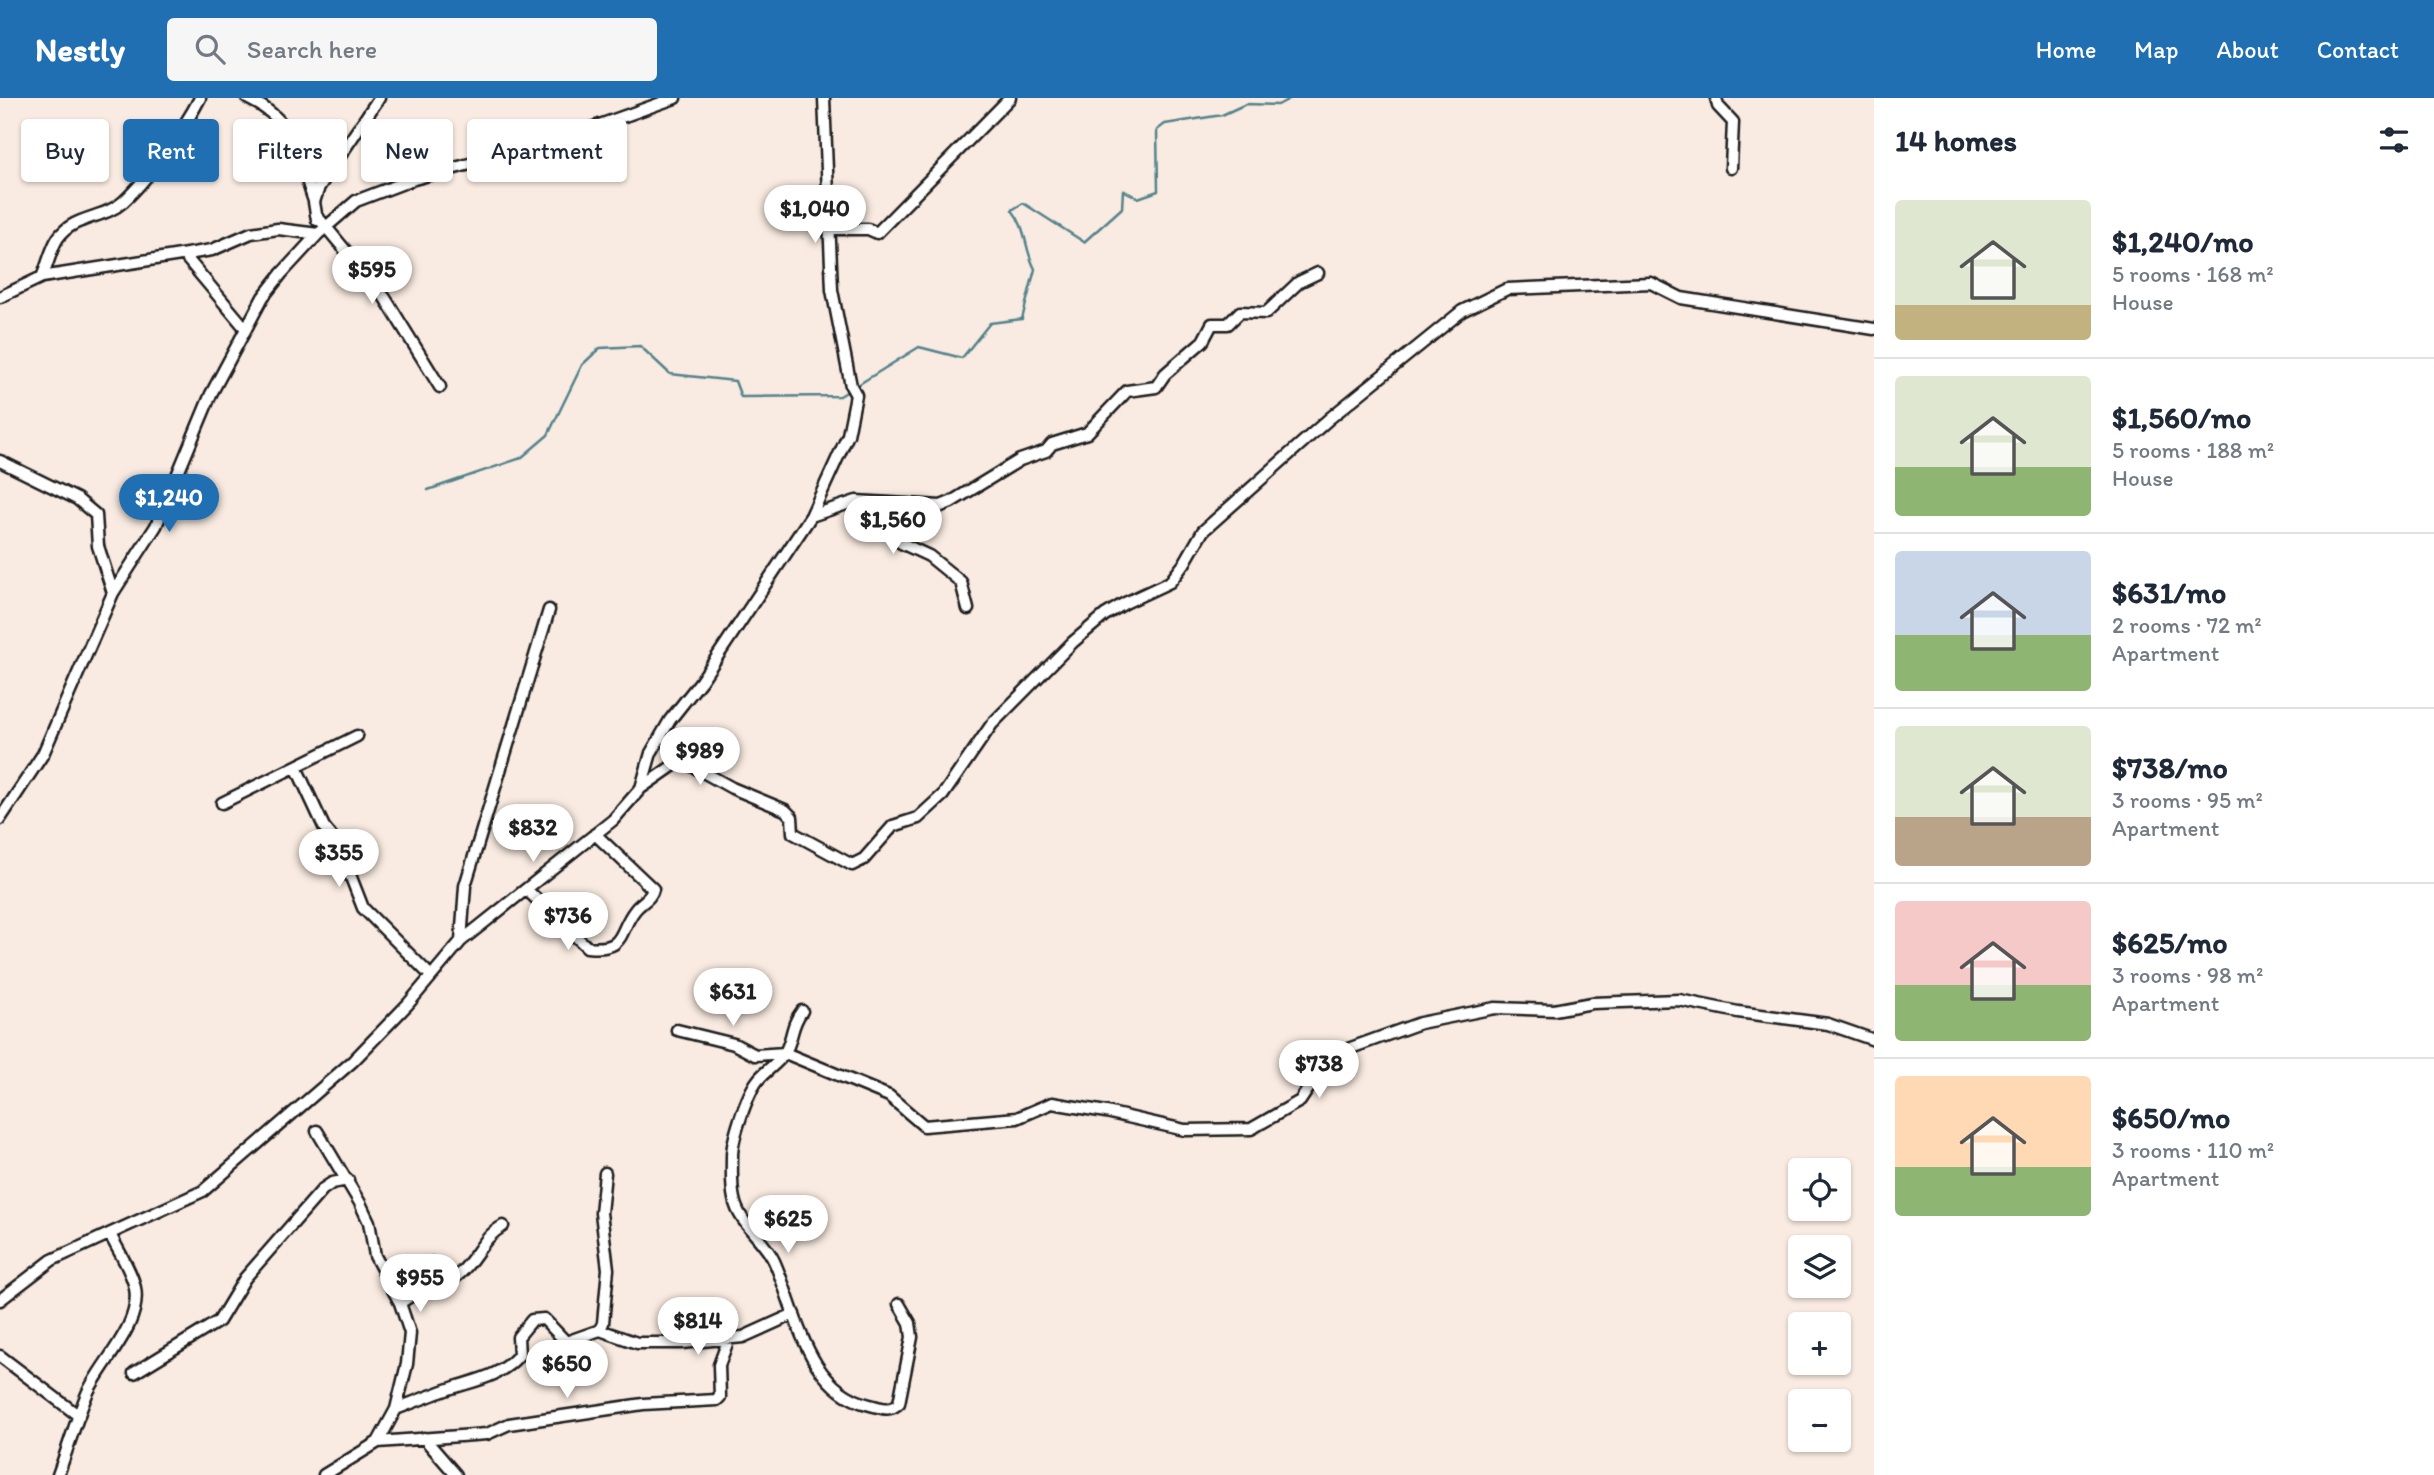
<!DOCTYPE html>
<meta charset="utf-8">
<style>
:root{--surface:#fff;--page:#f6f6f7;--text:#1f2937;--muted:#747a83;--line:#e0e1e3;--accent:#1f6fb2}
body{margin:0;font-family:Itim,sans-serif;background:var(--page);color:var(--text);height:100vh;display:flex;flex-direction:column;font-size:26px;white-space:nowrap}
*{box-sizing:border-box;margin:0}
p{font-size:23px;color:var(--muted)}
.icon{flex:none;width:38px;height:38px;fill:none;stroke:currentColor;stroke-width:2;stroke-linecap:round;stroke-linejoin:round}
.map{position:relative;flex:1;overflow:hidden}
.details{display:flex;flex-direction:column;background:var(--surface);width:560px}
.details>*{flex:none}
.guide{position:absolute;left:21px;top:21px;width:665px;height:63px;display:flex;gap:14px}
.tools{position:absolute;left:1788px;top:1060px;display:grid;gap:14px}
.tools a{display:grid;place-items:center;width:63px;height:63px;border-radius:7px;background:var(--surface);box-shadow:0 2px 5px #0004;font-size:35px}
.price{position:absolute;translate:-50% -60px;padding:0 16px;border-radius:24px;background:#fff;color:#222;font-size:23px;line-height:46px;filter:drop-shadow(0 2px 4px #0008)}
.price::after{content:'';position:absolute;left:50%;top:42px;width:21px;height:16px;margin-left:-10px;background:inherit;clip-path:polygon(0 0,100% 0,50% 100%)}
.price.on{background:var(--accent);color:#fff}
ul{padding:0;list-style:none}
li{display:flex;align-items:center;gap:21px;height:175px;padding:0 21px}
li+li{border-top:2px solid var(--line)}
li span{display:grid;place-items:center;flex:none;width:196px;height:140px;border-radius:7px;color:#555}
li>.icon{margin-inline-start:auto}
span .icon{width:84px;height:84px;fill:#fffc;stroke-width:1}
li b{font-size:30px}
h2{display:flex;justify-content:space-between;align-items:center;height:84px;padding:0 21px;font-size:30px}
.pill{padding:0 24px;border-radius:7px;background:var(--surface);box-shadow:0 2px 5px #0004;font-size:24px;line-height:63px}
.pill.on{background:var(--accent);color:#fff}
header{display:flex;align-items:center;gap:42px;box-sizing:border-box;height:98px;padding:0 35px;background:var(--accent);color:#fff}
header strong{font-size:33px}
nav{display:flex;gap:38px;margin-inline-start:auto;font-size:24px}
.search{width:490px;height:63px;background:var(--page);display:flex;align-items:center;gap:18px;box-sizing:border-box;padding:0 24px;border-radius:7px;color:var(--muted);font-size:26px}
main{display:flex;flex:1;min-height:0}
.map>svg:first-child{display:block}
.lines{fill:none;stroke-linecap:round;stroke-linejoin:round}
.stream{stroke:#53828b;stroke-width:2.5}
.minor-casing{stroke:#1c1c1c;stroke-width:15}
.minor{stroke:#fff;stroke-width:10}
</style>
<header>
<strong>Nestly</strong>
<div class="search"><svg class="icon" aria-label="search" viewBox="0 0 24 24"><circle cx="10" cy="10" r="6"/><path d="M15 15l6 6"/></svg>Search here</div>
<nav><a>Home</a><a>Map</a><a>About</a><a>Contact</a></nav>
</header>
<main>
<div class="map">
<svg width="1874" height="1377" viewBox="0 0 1874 1377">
<rect width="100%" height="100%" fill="#f9ebe1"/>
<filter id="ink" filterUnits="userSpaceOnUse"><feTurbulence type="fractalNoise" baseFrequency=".0143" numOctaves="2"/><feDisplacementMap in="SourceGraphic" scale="14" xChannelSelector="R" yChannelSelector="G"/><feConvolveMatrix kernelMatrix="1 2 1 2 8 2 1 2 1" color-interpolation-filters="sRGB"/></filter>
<g filter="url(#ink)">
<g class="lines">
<!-- stream -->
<path class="stream" d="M428,392L521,360L548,337L582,267L600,250L640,248L670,276L735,283L741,299L840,298L919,249L962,260L990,225L1022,221L1035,171C1024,150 1027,130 1012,112L1023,105L1084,144L1122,110L1123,92L1138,100L1158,93L1157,32L1165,26L1222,17L1246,6L1278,7L1291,0"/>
<defs>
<path id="minor" d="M247,0C297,24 297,56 314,103
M1716,0L1718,8L1733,24L1731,70
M316,117L385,200L440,289
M317,122L314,104L319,89L379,0
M830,131H868L877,135L1010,0
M184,157L246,231
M42,179C48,167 51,150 58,140C74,117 104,121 123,104C149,80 184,31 200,0
M0,199L42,179L212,152L251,135L278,131L318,136
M0,363L77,401L96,417L98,448L113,495
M941,408L907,430L900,438L901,445L929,458L961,484L968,511
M811,418L856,403L941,408L951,404L1020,362L1046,353L1052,346L1087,335L1127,293L1156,289L1165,276L1203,243L1212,226H1228L1240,214L1266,215L1299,184L1318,175
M296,669L324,729L338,746L363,810L431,878
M641,690L674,667L685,664L732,690L785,712L792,719L793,735L852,767L864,761L893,728L918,720L943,697L992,626L1073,544L1105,517L1125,505L1170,484L1184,466L1203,433L1330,320L1462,213L1507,191L1651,185L1681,200L1874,231
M222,705L357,638
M0,721L43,656L113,495L156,428L211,296L263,199L282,175L318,136L356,103L414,81L552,44L675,0
M527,792L587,849C627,853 617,835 635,812C641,804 651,801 653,791L595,736
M461,843L465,788L549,512
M802,913C790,928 793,943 784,956C777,966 765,973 758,982C747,996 732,1041 732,1058C732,1071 731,1088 734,1101C739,1126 764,1141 774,1163C797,1214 806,1292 870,1307C882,1310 890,1314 899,1305L912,1239L910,1225L899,1206
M677,932L734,946L755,957L785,955L889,998L924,1028L1017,1020L1052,1005L1106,1014L1185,1032L1251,1031L1300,1003L1314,982L1323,960L1420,925L1495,910L1554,912L1592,905L1679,902L1738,914L1828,926L1874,942
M317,1033L360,1105L369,1124L375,1158L400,1205L410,1235L407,1266L396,1311L378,1344L324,1377
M415,1195C429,1190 446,1187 457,1178C476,1163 481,1140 503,1128
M0,1202L52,1162L203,1093L353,963L408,906L461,843L613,722L641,690L651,655L670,622L701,583L811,418L848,337L856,297L851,288L832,192L824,0
M400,1205L415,1195L432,1165
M600,1232L637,1245H682L743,1239L794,1216
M0,1258L79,1318
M134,1275L219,1223L245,1180L323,1091L332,1085L348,1082
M396,1311C414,1304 431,1297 449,1291C476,1282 500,1279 519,1257L518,1239L532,1222L544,1221L566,1244L600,1232L603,1225L608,1171L601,1115L605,1075
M424,1340L456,1377
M378,1344L487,1336L509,1326L643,1306L717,1302L720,1299L719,1267L729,1240
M58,1377C68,1350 76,1322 87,1296C101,1264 142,1227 135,1190C132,1173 118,1153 110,1136"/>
</defs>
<!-- minor casing -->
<use href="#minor" class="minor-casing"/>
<!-- minor -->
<use href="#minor" class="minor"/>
</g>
</g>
</svg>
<div class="tools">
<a><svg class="icon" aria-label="locate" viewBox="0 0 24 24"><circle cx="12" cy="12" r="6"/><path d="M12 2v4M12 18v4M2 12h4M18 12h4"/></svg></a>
<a><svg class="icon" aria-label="layers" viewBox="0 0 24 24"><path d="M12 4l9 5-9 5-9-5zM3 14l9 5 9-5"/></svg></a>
<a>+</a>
<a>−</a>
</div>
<b class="price" style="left:815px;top:147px">$1,040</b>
<b class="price" style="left:372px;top:208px">$595</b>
<b class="price on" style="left:169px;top:436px">$1,240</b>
<b class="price" style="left:893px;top:458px">$1,560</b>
<b class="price" style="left:700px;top:689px">$989</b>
<b class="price" style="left:533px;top:766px">$832</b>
<b class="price" style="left:339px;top:791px">$355</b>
<b class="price" style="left:568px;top:854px">$736</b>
<b class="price" style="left:733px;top:930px">$631</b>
<b class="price" style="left:1319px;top:1002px">$738</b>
<b class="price" style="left:788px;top:1157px">$625</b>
<b class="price" style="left:420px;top:1216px">$955</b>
<b class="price" style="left:698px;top:1259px">$814</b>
<b class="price" style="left:567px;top:1302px">$650</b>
<div class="guide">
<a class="pill">Buy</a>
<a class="pill on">Rent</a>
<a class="pill">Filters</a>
<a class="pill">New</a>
<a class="pill">Apartment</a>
</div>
</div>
<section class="details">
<h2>14 homes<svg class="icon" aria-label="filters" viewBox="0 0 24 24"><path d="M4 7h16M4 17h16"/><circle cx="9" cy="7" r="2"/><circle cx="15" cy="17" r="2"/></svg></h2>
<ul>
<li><span style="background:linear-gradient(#dfe7d0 75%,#c2b280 0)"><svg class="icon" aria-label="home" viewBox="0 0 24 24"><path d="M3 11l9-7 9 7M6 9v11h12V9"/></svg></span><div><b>$1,240/mo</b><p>5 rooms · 168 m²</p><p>House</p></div></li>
<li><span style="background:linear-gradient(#dfe7d0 65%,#8fb573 0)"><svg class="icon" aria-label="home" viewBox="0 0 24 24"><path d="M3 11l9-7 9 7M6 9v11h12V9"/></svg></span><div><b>$1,560/mo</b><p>5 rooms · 188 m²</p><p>House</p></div></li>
<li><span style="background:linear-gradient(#c9d6e8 60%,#8fb573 0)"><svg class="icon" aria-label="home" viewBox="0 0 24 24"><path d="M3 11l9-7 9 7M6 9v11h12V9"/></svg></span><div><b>$631/mo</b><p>2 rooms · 72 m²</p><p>Apartment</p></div></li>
<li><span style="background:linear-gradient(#dfe7d0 65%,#b9a48a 0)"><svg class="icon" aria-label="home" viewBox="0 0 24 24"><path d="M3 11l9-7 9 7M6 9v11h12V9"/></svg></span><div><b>$738/mo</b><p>3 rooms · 95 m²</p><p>Apartment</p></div></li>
<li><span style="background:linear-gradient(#f6c9c9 60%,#8fb573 0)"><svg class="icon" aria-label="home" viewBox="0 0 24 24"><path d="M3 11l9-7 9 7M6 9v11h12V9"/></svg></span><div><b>$625/mo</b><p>3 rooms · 98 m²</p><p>Apartment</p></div></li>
<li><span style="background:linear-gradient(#ffd9b3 65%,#8fb573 0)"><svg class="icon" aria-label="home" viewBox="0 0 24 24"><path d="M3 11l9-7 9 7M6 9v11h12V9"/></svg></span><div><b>$650/mo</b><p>3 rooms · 110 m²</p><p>Apartment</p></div></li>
</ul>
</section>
</main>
